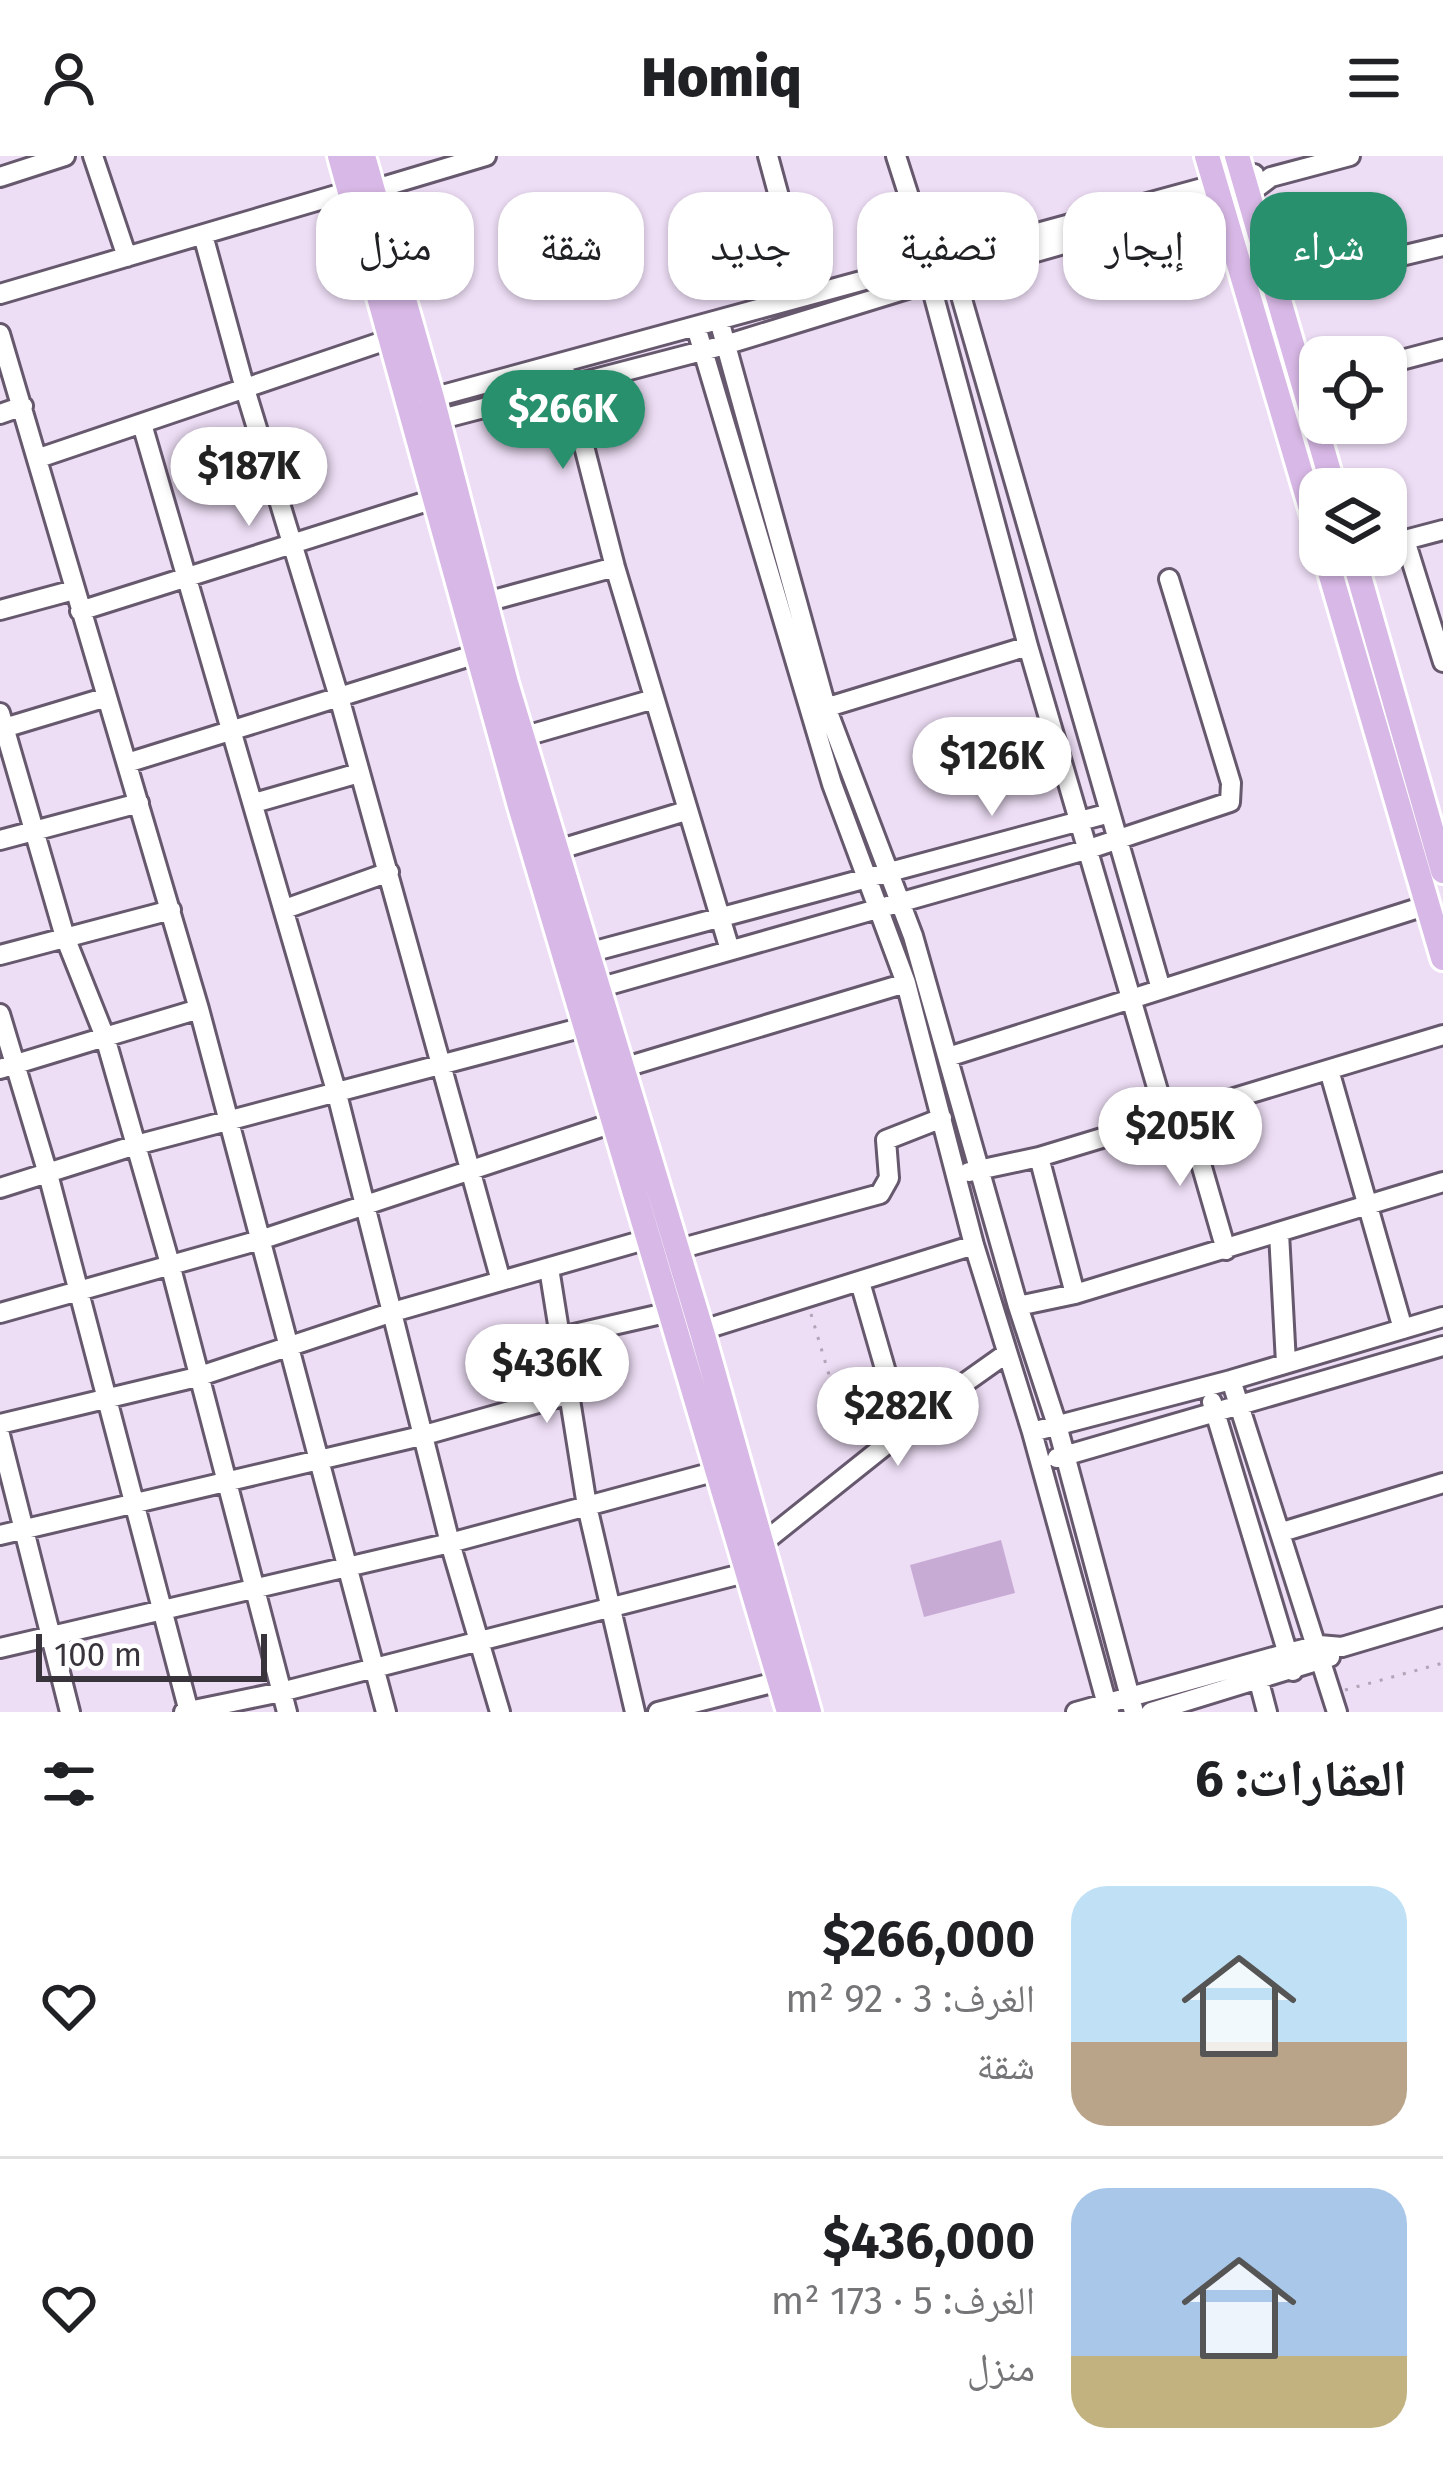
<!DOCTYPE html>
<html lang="ar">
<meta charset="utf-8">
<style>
:root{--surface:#fff;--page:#f6f6f6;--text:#202124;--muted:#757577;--line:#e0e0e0;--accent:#29906d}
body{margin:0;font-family:"Fira Sans","Noto Naskh Arabic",sans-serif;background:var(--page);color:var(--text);direction:rtl;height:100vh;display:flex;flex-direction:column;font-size:45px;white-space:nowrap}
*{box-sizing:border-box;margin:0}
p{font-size:39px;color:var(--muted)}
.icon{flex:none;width:66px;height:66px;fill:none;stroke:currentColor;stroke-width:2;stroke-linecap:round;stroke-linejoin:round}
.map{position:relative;height:1556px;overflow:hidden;direction:ltr}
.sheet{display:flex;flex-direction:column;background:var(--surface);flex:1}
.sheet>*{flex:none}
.hud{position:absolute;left:36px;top:36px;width:1371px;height:108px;direction:rtl;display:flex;gap:24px}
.tools{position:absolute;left:1299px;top:180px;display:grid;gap:24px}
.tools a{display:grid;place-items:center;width:108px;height:108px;border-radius:24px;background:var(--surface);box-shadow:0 3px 9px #0004;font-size:60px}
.scale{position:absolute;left:36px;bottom:30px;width:231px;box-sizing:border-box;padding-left:12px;border:6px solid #39333c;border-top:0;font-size:33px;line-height:42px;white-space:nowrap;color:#39333c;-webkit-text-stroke:9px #fff;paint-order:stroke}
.price{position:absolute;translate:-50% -102px;padding:0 27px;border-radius:42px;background:#fff;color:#222;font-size:39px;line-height:78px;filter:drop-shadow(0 3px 6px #0008)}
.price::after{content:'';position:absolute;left:50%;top:72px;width:36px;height:27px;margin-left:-18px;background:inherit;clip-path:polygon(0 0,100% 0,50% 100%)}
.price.active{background:var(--accent);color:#fff}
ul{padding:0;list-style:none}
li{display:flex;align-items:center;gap:36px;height:300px;padding:0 36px}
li+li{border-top:3px solid var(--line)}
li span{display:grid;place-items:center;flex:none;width:336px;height:240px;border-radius:36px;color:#555}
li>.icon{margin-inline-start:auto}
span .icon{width:144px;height:144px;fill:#fffc;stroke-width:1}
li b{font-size:51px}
h2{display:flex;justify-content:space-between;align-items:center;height:144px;padding:0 36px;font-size:51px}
.chip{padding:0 42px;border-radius:36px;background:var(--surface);box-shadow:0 3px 9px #0004;font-size:42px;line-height:108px}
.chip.active{background:var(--accent);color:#fff}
header{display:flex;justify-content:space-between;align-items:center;height:156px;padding:0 36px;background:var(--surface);font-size:54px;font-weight:800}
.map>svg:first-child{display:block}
.green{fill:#c8abd5}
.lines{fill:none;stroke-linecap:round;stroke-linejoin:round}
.minor-casing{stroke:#66586d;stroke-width:24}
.major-casing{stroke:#fff;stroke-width:30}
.path{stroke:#b1a4b7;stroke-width:3;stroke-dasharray:3 9;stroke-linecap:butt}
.minor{stroke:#fff;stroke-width:18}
.major{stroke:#d8b8e6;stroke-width:24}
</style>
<header><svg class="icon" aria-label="menu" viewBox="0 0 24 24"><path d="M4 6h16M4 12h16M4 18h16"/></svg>Homiq<svg class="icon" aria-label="person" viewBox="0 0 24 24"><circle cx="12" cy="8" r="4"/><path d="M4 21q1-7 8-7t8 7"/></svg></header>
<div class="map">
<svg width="1443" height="1556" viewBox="0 0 1443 1556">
<rect width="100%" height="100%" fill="#edddf5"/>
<!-- green -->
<path class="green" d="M1001,1384L1015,1437L924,1461L910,1409Z"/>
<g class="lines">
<defs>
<path id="minor" d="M93,0L127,101
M768,0L806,140
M896,0L930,106
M0,21L65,0
M372,34L486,0
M203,79L245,233L339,541L477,498
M955,119L1161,833
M930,126L1028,490L1166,962
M1276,130L1443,90
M0,138L350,35
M719,164L826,551L913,780L1018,1150L1057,1269L1134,1556
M696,171L832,628L906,827L974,1089L1032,1276L1109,1556
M0,178L199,853L386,1556
M1386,208L1443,193
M565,216L615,411L730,794
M424,244L1254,18
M0,258L23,250
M430,266L725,189L930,126L1219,44L1255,33L1271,21L1350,0
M142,268L337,938L450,1387L500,1556
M39,302L390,183
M1405,384L1443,506
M1386,389L1443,374
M475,449L615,411
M0,454L74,434
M80,455L434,343
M815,555L1028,490
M0,557L65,781L105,881L199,853
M4,572L107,541
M522,581L654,543
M127,607L339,541L501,1125
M254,647L359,617
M0,684L139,647
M557,694L686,655
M285,753L389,716
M0,799L171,754
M580,799L1110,657
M591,834L1089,693L1230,646L1231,627L1169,423
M0,858L48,1018L189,1556
M948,901L1428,749
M0,913L105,881L170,1108L287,1556
M619,913L906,827
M1329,914L1403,1173
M1186,956L1226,1094
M1039,1001L1075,1138
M969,1016L1039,1001L1443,879
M0,1032L136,989L584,871
M1279,1077L1286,1207
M675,1094L880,1038L889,1022L886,984L942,962
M549,1112L587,1350L635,1556
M860,1126L903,1275
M1018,1150L1075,1138L1443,1026
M0,1157L260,1084L613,967
M693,1177L974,1089
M561,1181L670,1156
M1231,1224L1337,1556
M1212,1246L1293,1515
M0,1268L197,1221L393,1156L648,1083
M1032,1276L1231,1224L1443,1161
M0,1279L70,1556
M1057,1302L1443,1190
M1282,1376L1443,1327
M0,1379L421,1280L570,1238
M759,1390L952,1236L1007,1197
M0,1492L450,1387L717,1315
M1257,1518L1267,1556
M184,1556L281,1536L749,1416
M658,1556L780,1525
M1076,1556L1288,1497L1319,1489L1342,1491L1443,1461
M1151,1556L1330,1501"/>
<path id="major" d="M340,0L520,650L789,1556
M363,0L432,242L506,527L702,1176L809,1556
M1207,0L1320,383
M1237,0L1334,333
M1325,399L1443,802
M1353,399L1443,715"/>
</defs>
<!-- minor casing -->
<use href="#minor" class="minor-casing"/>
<!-- major casing -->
<use href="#major" class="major-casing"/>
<!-- path -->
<path class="path" d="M1176,132L1222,120
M811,1158L851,1293
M1345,1534L1443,1507"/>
<!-- minor -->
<use href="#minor" class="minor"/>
<!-- major -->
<use href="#major" class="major"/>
</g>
</svg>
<div class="tools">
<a><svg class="icon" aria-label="locate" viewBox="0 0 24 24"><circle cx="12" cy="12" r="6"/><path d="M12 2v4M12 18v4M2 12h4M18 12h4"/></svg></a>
<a><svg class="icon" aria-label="layers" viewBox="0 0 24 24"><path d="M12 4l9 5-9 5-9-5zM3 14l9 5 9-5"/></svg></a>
</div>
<div class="scale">100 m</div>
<b class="price active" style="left:563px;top:316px">$266K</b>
<b class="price" style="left:249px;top:373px">$187K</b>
<b class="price" style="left:992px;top:663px">$126K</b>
<b class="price" style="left:1180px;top:1033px">$205K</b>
<b class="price" style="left:547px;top:1270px">$436K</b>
<b class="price" style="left:898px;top:1313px">$282K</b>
<div class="hud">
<a class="chip active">شراء</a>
<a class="chip">إيجار</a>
<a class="chip">تصفية</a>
<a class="chip">جديد</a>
<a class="chip">شقة</a>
<a class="chip">منزل</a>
</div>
</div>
<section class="sheet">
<h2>العقارات: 6<svg class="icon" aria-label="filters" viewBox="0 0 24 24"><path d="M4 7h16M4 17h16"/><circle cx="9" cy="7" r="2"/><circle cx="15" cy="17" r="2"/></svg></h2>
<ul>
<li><span style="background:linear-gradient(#bfe0f5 65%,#b9a48a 0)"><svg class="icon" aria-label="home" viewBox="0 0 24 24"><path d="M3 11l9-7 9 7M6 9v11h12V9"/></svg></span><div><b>$266,000</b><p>الغرف: 3 · 92 m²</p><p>شقة</p></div><svg class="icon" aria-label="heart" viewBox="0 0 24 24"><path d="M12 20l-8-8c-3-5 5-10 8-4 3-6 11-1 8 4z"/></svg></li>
<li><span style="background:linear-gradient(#a9c7e8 70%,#c2b280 0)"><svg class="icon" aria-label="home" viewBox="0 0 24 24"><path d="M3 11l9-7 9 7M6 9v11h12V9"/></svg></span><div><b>$436,000</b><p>الغرف: 5 · 173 m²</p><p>منزل</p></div><svg class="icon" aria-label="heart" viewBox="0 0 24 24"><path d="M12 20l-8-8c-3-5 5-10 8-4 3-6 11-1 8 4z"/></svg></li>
</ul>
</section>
